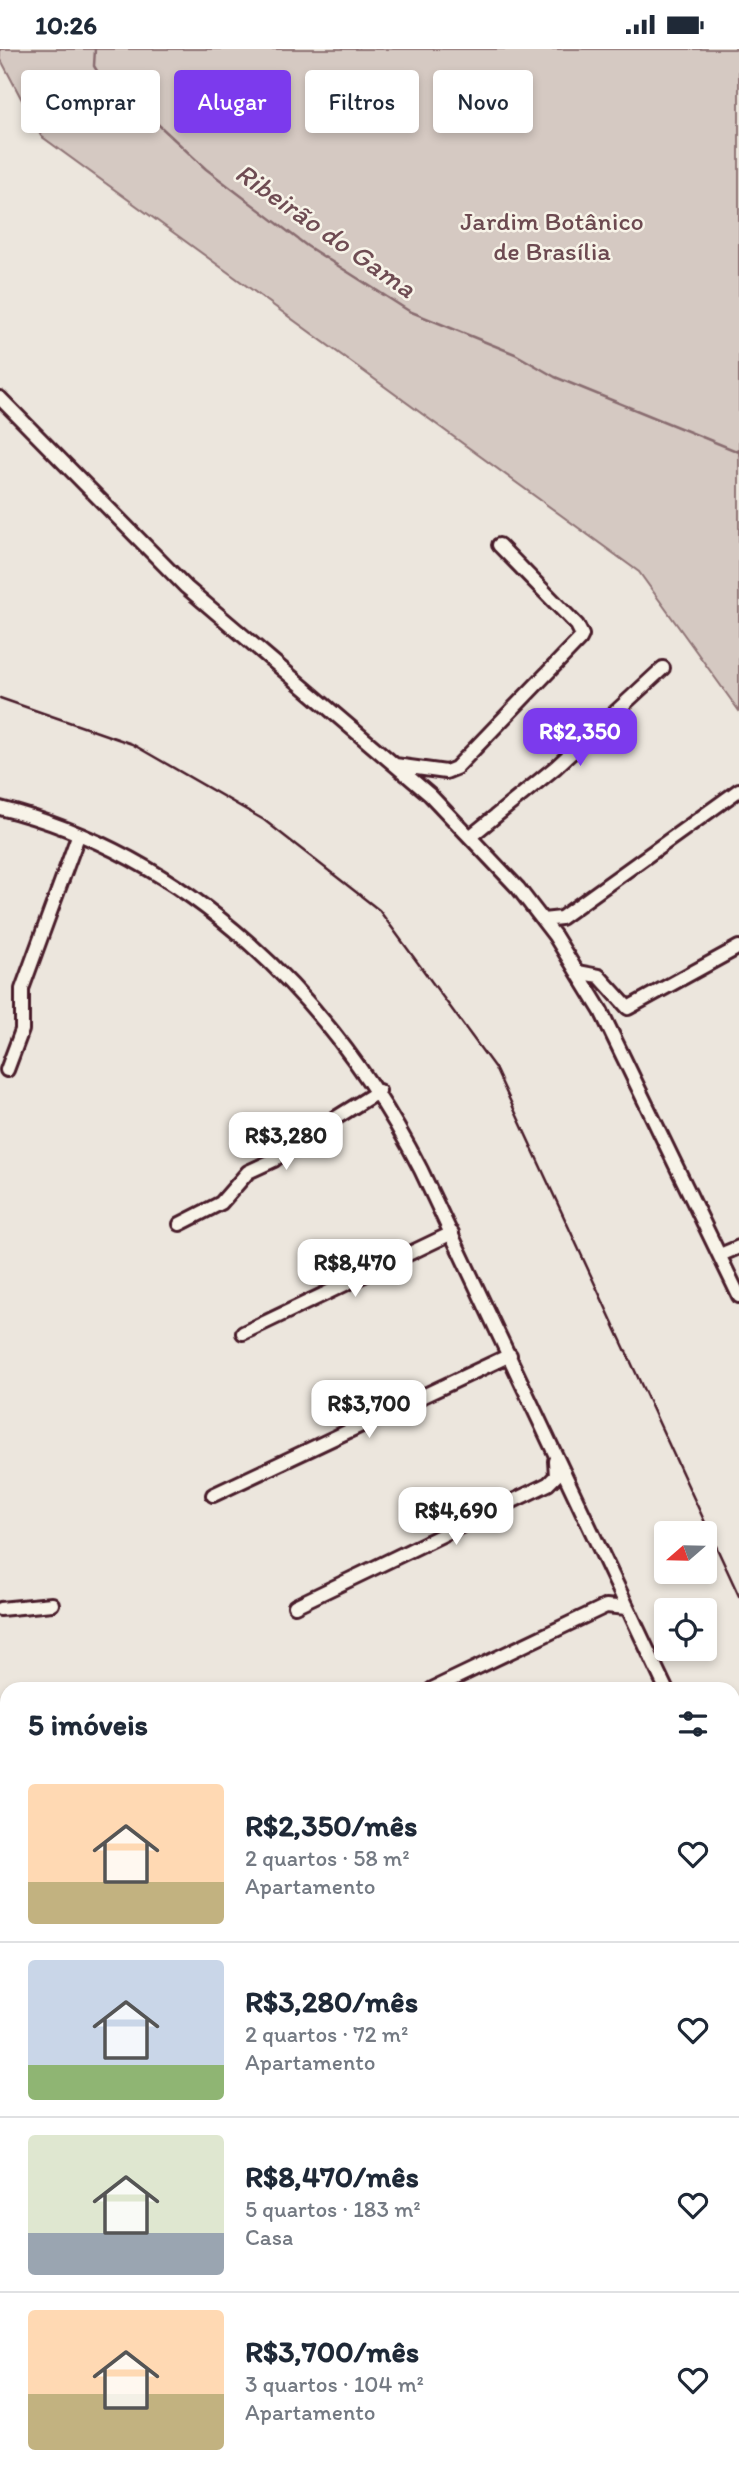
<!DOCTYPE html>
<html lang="pt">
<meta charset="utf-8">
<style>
:root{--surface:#fff;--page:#f6f6f7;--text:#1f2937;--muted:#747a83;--line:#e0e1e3;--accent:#7c3aed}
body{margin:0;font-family:Itim,sans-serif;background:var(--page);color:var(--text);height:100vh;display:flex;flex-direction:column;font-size:26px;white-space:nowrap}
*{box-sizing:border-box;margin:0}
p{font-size:23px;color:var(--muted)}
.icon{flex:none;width:38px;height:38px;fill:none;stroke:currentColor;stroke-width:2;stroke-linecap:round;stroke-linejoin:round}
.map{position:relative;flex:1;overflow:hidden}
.details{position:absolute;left:0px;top:1633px;width:740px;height:800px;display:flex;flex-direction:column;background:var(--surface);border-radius:21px 21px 0 0;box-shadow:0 4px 10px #0003}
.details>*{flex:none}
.banner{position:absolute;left:21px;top:21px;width:698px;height:63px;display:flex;gap:14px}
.needle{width:46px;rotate:250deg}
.buttons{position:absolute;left:654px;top:1472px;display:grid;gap:14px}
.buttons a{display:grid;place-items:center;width:63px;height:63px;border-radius:7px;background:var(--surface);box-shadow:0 4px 10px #0003;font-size:35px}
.price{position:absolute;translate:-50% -60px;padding:0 16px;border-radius:14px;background:#fff;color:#222;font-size:23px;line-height:46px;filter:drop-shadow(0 2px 4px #0008)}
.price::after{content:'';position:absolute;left:50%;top:42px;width:21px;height:16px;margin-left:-10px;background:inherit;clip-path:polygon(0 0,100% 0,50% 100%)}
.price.active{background:var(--accent);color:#fff}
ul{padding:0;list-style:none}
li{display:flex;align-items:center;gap:21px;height:175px;padding:0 28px}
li+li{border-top:2px solid var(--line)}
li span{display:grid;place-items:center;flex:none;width:196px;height:140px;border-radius:7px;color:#555}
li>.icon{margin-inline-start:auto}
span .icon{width:84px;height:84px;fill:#fffc;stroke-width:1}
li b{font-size:30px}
h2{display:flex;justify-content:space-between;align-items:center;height:84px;padding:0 28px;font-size:30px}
.tag{padding:0 24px;border-radius:7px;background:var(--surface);box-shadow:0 4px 10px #0003;font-size:24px;line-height:63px}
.tag.active{background:var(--accent);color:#fff}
.status{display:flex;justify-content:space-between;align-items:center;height:49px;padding:0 35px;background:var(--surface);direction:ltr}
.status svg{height:19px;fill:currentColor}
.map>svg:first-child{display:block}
.green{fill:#d5c9c2;stroke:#907476;stroke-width:2}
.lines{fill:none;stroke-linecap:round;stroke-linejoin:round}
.stream{stroke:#896c6f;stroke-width:2.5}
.minor-casing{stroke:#4a1f2b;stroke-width:18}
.minor{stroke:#f7f3e8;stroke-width:12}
.rail{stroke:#4a1f2b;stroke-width:2.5}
.labels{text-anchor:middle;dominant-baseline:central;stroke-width:5;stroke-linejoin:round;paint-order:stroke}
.park-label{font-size:26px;fill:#6d4a51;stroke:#f7f3e8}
.water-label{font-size:28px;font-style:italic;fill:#6f4c53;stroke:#f7f3e8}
</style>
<div class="status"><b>10:26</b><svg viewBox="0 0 49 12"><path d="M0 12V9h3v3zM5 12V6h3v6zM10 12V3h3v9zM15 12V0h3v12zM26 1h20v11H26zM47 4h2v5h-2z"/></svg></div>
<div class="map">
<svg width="739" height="2432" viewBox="0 0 739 2432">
<rect width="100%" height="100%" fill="#ece6dd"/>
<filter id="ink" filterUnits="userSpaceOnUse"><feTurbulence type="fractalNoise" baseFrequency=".0143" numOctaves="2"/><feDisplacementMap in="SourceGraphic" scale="14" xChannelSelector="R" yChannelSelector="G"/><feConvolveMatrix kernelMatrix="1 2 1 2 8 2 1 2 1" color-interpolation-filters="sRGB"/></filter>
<g filter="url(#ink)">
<!-- green -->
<path class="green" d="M0,0H739V662L639,523L41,87L0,9Z
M739,2276V2432H503L500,2426H733V2279Z"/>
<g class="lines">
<!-- stream -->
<path class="stream" d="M95,0L94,17L112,46L147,65L206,120L307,197L409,262L515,305L555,328L739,403"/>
<defs>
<path id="minor" d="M0,349L186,538L430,746L518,839L555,887L601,962L739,1247
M395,716L446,723L456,719L580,590L582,586L577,576L499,496
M0,759C189,806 335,952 421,1121L666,1640
M471,787L556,718L663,619
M543,871L561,869L739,741
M578,923L599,927L628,959L739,898
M7,1021L22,981V940L78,787
M180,1175L221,1154L248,1123L274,1111L294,1095L379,1042
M720,1206L739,1198
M243,1284L452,1184
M213,1446L510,1306
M295,1557L548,1435L556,1427L555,1412
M0,1560L52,1555
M432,1640L606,1557L627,1559
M0,1708L7,1707
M0,1780L7,1779
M733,1780L739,1792
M0,1915L7,1914
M733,1945L739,1942
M0,2052H7
M0,2188L7,2187
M733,2367L739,2368
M611,2432L618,2426"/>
</defs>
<!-- minor casing -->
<use href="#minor" class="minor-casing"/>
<!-- minor -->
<use href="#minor" class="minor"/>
<!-- rail -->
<path class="rail" d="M0,649L132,695L264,771L379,861L495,1019L739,1547"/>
</g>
</g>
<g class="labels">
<!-- park labels -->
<g class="park-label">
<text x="552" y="172">Jardim Botânico<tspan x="552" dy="30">de Brasília</tspan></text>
</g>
<!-- water labels -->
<g class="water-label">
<text transform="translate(326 181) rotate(35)">Ribeirão do Gama</text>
</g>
</g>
</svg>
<div class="buttons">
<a><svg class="needle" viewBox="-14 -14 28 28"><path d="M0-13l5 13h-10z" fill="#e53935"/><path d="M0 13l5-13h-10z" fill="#747a83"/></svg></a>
<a><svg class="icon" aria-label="locate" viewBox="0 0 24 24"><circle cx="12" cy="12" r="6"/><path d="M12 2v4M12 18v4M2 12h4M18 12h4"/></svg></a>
</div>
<b class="price active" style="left:580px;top:719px">R$2,350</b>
<b class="price" style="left:286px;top:1123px">R$3,280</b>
<b class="price" style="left:355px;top:1250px">R$8,470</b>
<b class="price" style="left:369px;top:1391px">R$3,700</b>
<b class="price" style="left:456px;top:1498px">R$4,690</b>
<div class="banner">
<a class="tag">Comprar</a>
<a class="tag active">Alugar</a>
<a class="tag">Filtros</a>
<a class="tag">Novo</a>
</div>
<section class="details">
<h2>5 imóveis<svg class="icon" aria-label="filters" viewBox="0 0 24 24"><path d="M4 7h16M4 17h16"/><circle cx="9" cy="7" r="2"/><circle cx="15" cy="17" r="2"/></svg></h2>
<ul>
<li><span style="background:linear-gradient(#ffd9b3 70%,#c2b280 0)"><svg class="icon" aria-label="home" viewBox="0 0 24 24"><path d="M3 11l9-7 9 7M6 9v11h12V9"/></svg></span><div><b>R$2,350/mês</b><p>2 quartos · 58 m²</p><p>Apartamento</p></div><svg class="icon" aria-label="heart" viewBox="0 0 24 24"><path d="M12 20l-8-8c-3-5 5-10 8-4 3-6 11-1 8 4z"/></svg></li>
<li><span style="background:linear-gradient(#c9d6e8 75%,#8fb573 0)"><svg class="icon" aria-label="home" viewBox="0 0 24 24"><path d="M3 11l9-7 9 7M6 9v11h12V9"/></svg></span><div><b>R$3,280/mês</b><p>2 quartos · 72 m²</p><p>Apartamento</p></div><svg class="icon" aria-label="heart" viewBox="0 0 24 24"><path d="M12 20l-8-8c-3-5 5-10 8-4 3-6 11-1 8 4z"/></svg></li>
<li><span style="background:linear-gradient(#dfe7d0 70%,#9aa5b1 0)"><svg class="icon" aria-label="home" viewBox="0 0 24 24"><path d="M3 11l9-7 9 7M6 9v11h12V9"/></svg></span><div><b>R$8,470/mês</b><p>5 quartos · 183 m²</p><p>Casa</p></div><svg class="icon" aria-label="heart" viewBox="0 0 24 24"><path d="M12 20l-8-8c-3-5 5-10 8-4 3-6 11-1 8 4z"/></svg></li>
<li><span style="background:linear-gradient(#ffd9b3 60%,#c2b280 0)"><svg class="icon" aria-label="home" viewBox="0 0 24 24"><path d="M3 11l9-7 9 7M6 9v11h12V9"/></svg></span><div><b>R$3,700/mês</b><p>3 quartos · 104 m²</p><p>Apartamento</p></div><svg class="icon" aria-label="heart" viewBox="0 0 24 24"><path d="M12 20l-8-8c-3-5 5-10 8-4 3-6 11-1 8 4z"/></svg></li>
</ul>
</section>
</div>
